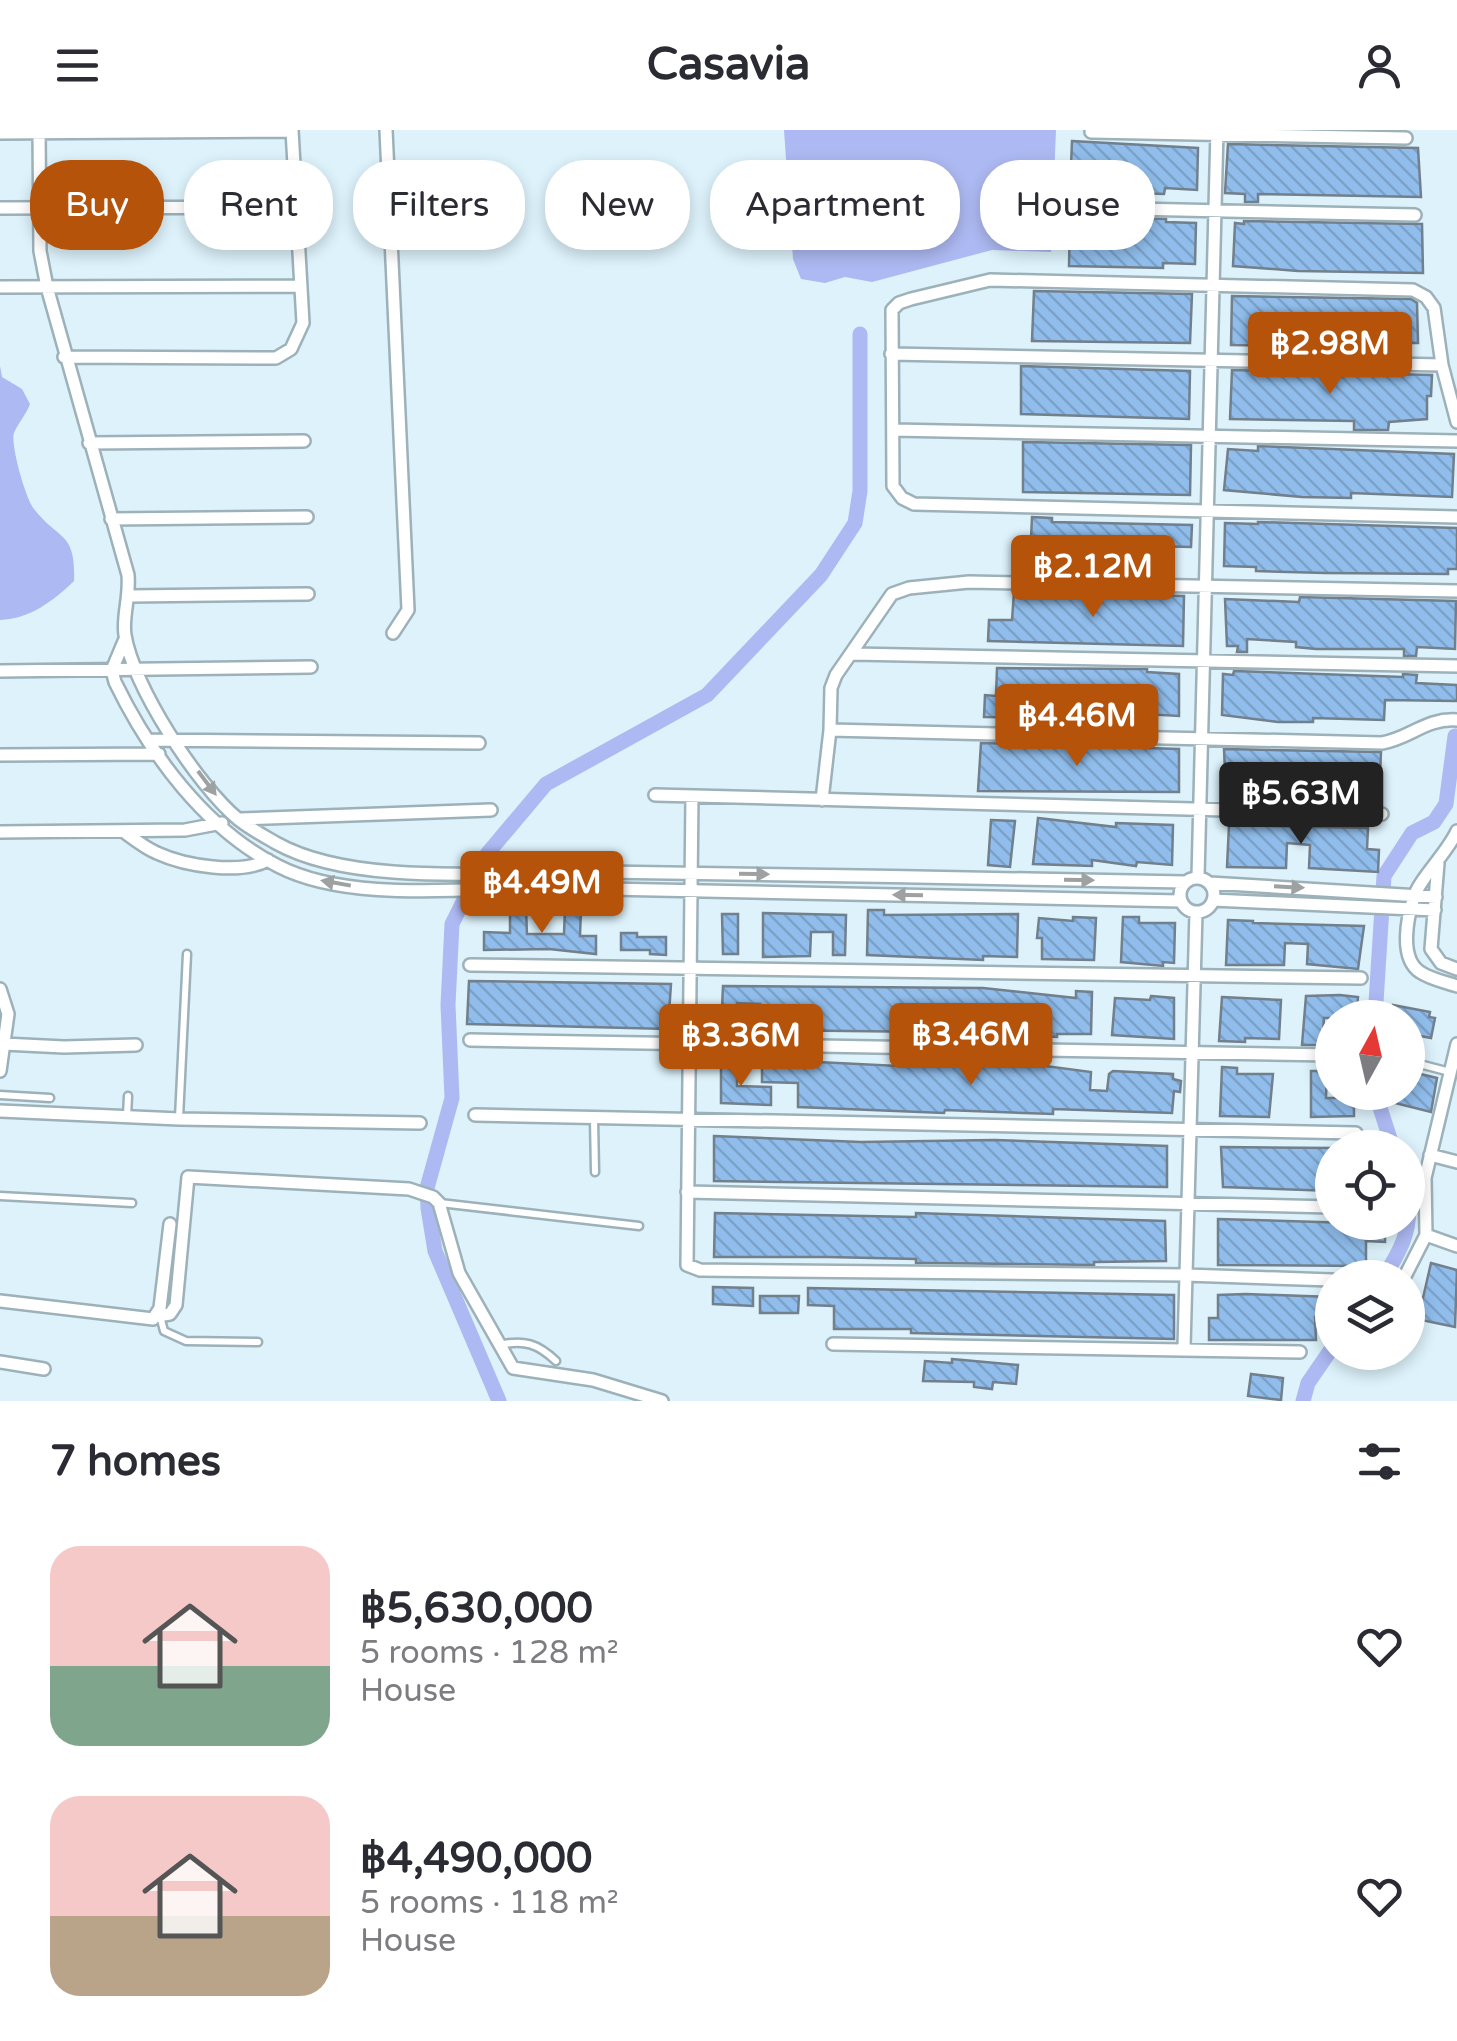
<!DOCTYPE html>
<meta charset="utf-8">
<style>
:root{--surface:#fff;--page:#f2f2f3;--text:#2b2b33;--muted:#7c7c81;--accent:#b45309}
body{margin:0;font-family:"Varela Round",sans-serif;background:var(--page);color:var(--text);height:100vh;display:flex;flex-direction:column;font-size:38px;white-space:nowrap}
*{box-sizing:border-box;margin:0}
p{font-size:32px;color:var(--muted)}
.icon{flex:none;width:55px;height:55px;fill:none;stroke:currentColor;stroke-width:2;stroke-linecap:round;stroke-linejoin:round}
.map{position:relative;height:1271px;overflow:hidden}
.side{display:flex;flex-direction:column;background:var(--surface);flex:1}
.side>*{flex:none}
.hud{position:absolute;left:30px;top:30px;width:1398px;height:90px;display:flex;gap:20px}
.needle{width:65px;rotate:8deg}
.fabs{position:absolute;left:1315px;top:870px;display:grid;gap:20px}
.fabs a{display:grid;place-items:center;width:110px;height:110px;border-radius:50%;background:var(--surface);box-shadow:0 5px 15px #0003;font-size:50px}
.price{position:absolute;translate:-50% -85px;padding:0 22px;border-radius:10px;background:var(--accent);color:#fff;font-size:32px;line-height:65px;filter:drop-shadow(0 2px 5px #0008)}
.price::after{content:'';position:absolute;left:50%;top:60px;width:30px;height:22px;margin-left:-15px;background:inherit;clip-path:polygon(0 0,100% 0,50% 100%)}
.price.selected{background:#222;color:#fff}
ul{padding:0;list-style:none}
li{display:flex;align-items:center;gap:30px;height:250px;padding:0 50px}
li span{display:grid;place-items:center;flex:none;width:280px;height:200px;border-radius:30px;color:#555}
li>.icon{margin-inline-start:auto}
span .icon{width:120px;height:120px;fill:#fffc;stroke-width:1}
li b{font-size:42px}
h2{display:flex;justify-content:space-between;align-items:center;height:120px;padding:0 50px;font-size:42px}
.chip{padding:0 35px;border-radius:40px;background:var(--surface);box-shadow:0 5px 15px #0003;font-size:35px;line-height:90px}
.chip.selected{background:var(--accent);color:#fff}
header{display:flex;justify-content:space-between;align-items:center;height:130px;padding:0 50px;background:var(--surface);font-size:45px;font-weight:700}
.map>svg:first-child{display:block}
.water{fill:#adb9f2}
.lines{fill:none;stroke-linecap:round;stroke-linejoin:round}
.canal{stroke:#adb9f2;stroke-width:15}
.building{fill:url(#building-back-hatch);stroke:#727f8c;stroke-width:2.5}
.lane-casing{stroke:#9db1b9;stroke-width:11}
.street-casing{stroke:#9db1b9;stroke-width:16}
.lane{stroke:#fff;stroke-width:6}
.street{stroke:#fff;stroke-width:11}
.oneway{fill:#9ea1a2}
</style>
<header><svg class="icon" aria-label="menu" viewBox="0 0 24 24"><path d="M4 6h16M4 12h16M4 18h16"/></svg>Casavia<svg class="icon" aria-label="person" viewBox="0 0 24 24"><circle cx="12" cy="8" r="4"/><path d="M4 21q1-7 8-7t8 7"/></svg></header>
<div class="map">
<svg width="1457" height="1271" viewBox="0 0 1457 1271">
<defs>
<pattern id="building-back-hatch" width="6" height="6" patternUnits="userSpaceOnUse" patternTransform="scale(2.5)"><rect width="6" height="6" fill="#90bdeb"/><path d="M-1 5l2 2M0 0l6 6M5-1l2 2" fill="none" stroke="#7ba2c9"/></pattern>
</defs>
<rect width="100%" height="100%" fill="#ddf2fb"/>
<!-- water -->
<path class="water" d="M784,0H1056L1051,122L992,120L872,152L845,147L825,153L801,149L793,129Z
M0,236L2,247L22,259L30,274C26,285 18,293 14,303C10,314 26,370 34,379C59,411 76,401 74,451C53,471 30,489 0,490Z"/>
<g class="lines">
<!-- canal -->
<path class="canal" d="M1375,888L1384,746L1412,703L1434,692L1446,674L1455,606
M1375,962L1393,1018
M1383,1148C1400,1122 1412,1100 1408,1069
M499,1271L435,1121L428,1078L427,1058L452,968L448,875L452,794L487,724L546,654L707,565L821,445L855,393L860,361V204
M1303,1271L1308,1253L1332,1218"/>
</g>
<!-- building -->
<path class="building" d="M1072,11L1198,18L1197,60L1165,58L1164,64L1070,61Z
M1228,14L1418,18L1421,67L1258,64V72H1245V64L1225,63Z
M1070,86L1166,89V92L1196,93L1195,134L1163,133V138L1069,136Z
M1244,91L1422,94L1423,143L1298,141L1233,136L1235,93L1244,94Z
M1034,161L1192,164L1190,213L1032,211Z
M1232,166L1411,169L1417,173L1418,213H1384V217H1354L1231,215Z
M1021,236L1190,241L1189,289L1021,284Z
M1232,240L1432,245L1431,266H1427V289L1389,292L1388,300H1354V291L1230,289Z
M1023,312L1191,315L1190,365L1023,362Z
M1258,316L1454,324L1452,367L1351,363V368L1302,367L1224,360L1228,319L1258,321Z
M1032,387L1052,388V392L1192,395L1191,417L1062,414V410L1031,409Z
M1258,392L1457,398V439H1448V444L1325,443L1256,441V437L1224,436L1225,393L1258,394Z
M1014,462L1184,466L1183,516L988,511L989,490H1012Z
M1300,467L1456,471L1455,519L1417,517L1416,526H1404V519H1316L1296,517V512L1247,509V522H1237L1238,516H1227L1225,469L1299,472Z
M997,538L1147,539V542L1179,544V586L1144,584V589L984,587L985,565L996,566Z
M1234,541L1403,547V544L1417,545L1416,553L1457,555V571L1385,570L1384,590L1313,588V592H1278L1222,585L1223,544L1233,545Z
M981,613L1179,619V662L978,661Z
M1224,619L1381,622L1379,670L1344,666L1278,668L1226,665Z
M1038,688L1116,697V693L1173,695L1172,735L1137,732L1136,736L1092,730V736L1033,734Z
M991,690L1015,691L1010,737L988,735Z
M1229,695L1368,698L1367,719L1379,720L1378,742L1309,738L1310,715L1287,713L1286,738L1227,737Z
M510,778L526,779L527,804H564L565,778H581L580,806H596V824L549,819L484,820V802L510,803Z
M868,780H884V785L1018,784L1017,827L983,826V830L867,825Z
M763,783L846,785L845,825H833V802H811L810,826L763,827Z
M722,784H738V824H723Z
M1073,787L1096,788L1094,830L1042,829V808H1037L1039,788L1073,791Z
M1123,787H1139V793H1175L1174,833L1163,832V836L1121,832Z
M1228,790L1253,791V793L1364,796L1358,839L1307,834L1308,814L1285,813L1284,835H1226Z
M621,803H637V807H666V825L650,824V820H621Z
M469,851L671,854L668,899L467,894Z
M723,856L983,858L1076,868V861L1092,862L1091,904H1057V907L983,903L982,909L967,908V904L933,902L760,900V874L737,873V900H721Z
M1340,865L1358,867L1356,888H1324L1322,915H1302L1306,866Z
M1151,866L1174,868V909L1112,905L1115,868L1150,870Z
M1222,867L1281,870L1279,909L1245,908V912L1219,911Z
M1393,875L1430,882L1429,887L1435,888L1431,908L1415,905L1413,914H1408V888H1391Z
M797,931L898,936V933H914L964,937V933L1038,935L1091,942L1090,960L1107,961L1109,944L1113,941L1173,944V949L1181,951L1180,962L1174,961L1172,983L1053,979V984L945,980L944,983L798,977V953L762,952V935H797Z
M721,933H737V956L771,957V975L721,973Z
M1222,937L1237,938V944H1273L1269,987L1220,986Z
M1311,941H1327L1326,968H1354V986L1311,987Z
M1408,941L1437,948L1431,982L1371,967V962H1408Z
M714,1006L861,1012L994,1010L1167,1016V1057L714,1051Z
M1221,1017L1332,1018V1061L1223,1057Z
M715,1083L916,1087V1083L1165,1091L1166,1131L1094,1132V1135L929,1133H916V1129L828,1127H714Z
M1218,1089L1385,1094V1112L1366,1111V1136L1218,1135Z
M1431,1133L1457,1140L1455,1197L1412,1188L1417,1166L1423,1168Z
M713,1157L753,1158V1176L713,1174Z
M808,1158L1174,1165V1209L911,1203V1199H834V1176L808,1175Z
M1246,1164L1332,1167V1187H1315L1316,1210H1209V1188H1218V1165Z
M760,1166H799L798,1183H760Z
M952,1229L1018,1235L1016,1254L993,1252L992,1259L974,1257V1252L923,1251L925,1231L952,1233Z
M1251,1244L1283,1248L1281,1270L1248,1266Z"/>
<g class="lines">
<defs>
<path id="lane" d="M1408,931L1450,942
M0,965L50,968
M127,986L128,966
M179,988L187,824
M594,989L595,1042
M0,1066L132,1073
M440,1073L639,1096
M160,1186L164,1201L186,1211L258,1212
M500,1215C524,1209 538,1214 556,1231"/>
<path id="street" d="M39,0L40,121L47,157L128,445C130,468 122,487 125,505C133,556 197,655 238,689C249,698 264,706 276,713C358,759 509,740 604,742C798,745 991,748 1185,752
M386,0L408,480L393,503
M1091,2L1406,8
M0,3L292,1
M0,78L295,77
M1088,78L1415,85
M0,157L300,156
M891,224L1442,235
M64,227L276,228L291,219L303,193L292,0
M1457,292L1442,235L1434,178L1426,167L1413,160L990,150L911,169L899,173L892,180L893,356L902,368L914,374L1457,387
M893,300L1457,311
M89,313L304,311
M111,389L307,387
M130,466L308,464
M125,509L112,540L115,552C150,624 205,699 278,736C351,774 472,757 554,758C763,761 972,766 1180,771
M853,524L1457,536
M0,541L311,537
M830,600L1382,613C1411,608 1425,588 1457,590
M150,610L479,613
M0,625L159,624
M655,665L1382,684
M692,666L687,1135L700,1140L1186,1145L1332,1150
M822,670L830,600L831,558L836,545L892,464L909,458L969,452L1457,461
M240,689L491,680
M123,701C134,709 145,718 157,723C185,736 241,745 268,730
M1457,701C1447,723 1420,748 1414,767C1407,788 1399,828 1420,842C1430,849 1445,852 1457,856
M0,702L185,700L222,693
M1438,733L1431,819L1441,833L1457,839
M1198,747L1217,0
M1180 765a17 17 0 1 1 34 0a17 17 0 1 1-34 0Z
M1210,753L1436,767
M1213,770L1435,780
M470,835L1361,848
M0,859L8,884L0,941
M470,910L1332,925
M4,914L64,917L136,915
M0,981L179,989L420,993
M475,985L1356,1003
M1430,1025L1457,1032
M687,1062L1332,1077
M1426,1105L1457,1116
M1404,1148L1426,1105L1425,1048L1457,914
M0,1171L153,1189L160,1178L170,1094
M157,1186L170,1184L176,1175L188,1047L409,1059L433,1067L439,1073L459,1143L513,1238L593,1250L662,1271
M833,1214L1300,1222
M1184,1217L1196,782
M0,1232L44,1239"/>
</defs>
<!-- lane casing -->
<use href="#lane" class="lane-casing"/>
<!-- street casing -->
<use href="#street" class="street-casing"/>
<!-- lane -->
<use href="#lane" class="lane"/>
<!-- street -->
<use href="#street" class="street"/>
</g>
<!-- one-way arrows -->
<defs><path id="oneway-solid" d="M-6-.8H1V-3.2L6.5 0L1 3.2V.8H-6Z" transform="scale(2.5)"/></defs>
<g class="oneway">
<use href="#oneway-solid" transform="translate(207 653) rotate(53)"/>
<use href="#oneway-solid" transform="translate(754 744) rotate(1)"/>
<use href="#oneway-solid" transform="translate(1079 750) rotate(1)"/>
<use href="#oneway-solid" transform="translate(336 753) rotate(-170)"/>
<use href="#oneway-solid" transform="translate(1289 757) rotate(3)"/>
<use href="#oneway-solid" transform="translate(908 765) rotate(-179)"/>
</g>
</svg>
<div class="fabs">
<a><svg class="needle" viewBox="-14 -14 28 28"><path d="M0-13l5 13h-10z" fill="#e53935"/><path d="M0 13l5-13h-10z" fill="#7c7c81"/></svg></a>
<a><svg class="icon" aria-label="locate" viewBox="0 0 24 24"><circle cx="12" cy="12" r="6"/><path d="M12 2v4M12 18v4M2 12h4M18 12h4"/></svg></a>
<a><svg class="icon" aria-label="layers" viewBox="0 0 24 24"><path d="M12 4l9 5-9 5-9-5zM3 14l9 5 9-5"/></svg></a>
</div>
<b class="price" style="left:1330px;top:267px">฿2.98M</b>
<b class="price" style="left:1093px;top:490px">฿2.12M</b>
<b class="price" style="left:1077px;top:639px">฿4.46M</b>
<b class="price selected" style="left:1301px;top:717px">฿5.63M</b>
<b class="price" style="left:542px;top:806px">฿4.49M</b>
<b class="price" style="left:971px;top:958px">฿3.46M</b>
<b class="price" style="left:741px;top:959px">฿3.36M</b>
<div class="hud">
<a class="chip selected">Buy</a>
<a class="chip">Rent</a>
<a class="chip">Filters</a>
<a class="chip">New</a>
<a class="chip">Apartment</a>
<a class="chip">House</a>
</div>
</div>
<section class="side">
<h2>7 homes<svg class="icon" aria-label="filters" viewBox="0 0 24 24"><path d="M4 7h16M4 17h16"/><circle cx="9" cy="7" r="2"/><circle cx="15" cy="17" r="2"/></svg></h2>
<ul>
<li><span style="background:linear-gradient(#f6c9c9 60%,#7fa58c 0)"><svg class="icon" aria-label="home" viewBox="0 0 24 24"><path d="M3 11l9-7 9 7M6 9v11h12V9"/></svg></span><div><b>฿5,630,000</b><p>5 rooms · 128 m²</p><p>House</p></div><svg class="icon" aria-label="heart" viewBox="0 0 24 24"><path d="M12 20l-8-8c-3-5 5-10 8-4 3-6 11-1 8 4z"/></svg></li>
<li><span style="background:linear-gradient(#f6c9c9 60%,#b9a48a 0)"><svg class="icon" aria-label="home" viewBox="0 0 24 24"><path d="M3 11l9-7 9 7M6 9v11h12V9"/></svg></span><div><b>฿4,490,000</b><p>5 rooms · 118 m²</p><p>House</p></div><svg class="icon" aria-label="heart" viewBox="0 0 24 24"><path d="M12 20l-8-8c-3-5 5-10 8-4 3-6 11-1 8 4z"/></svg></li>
</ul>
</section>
